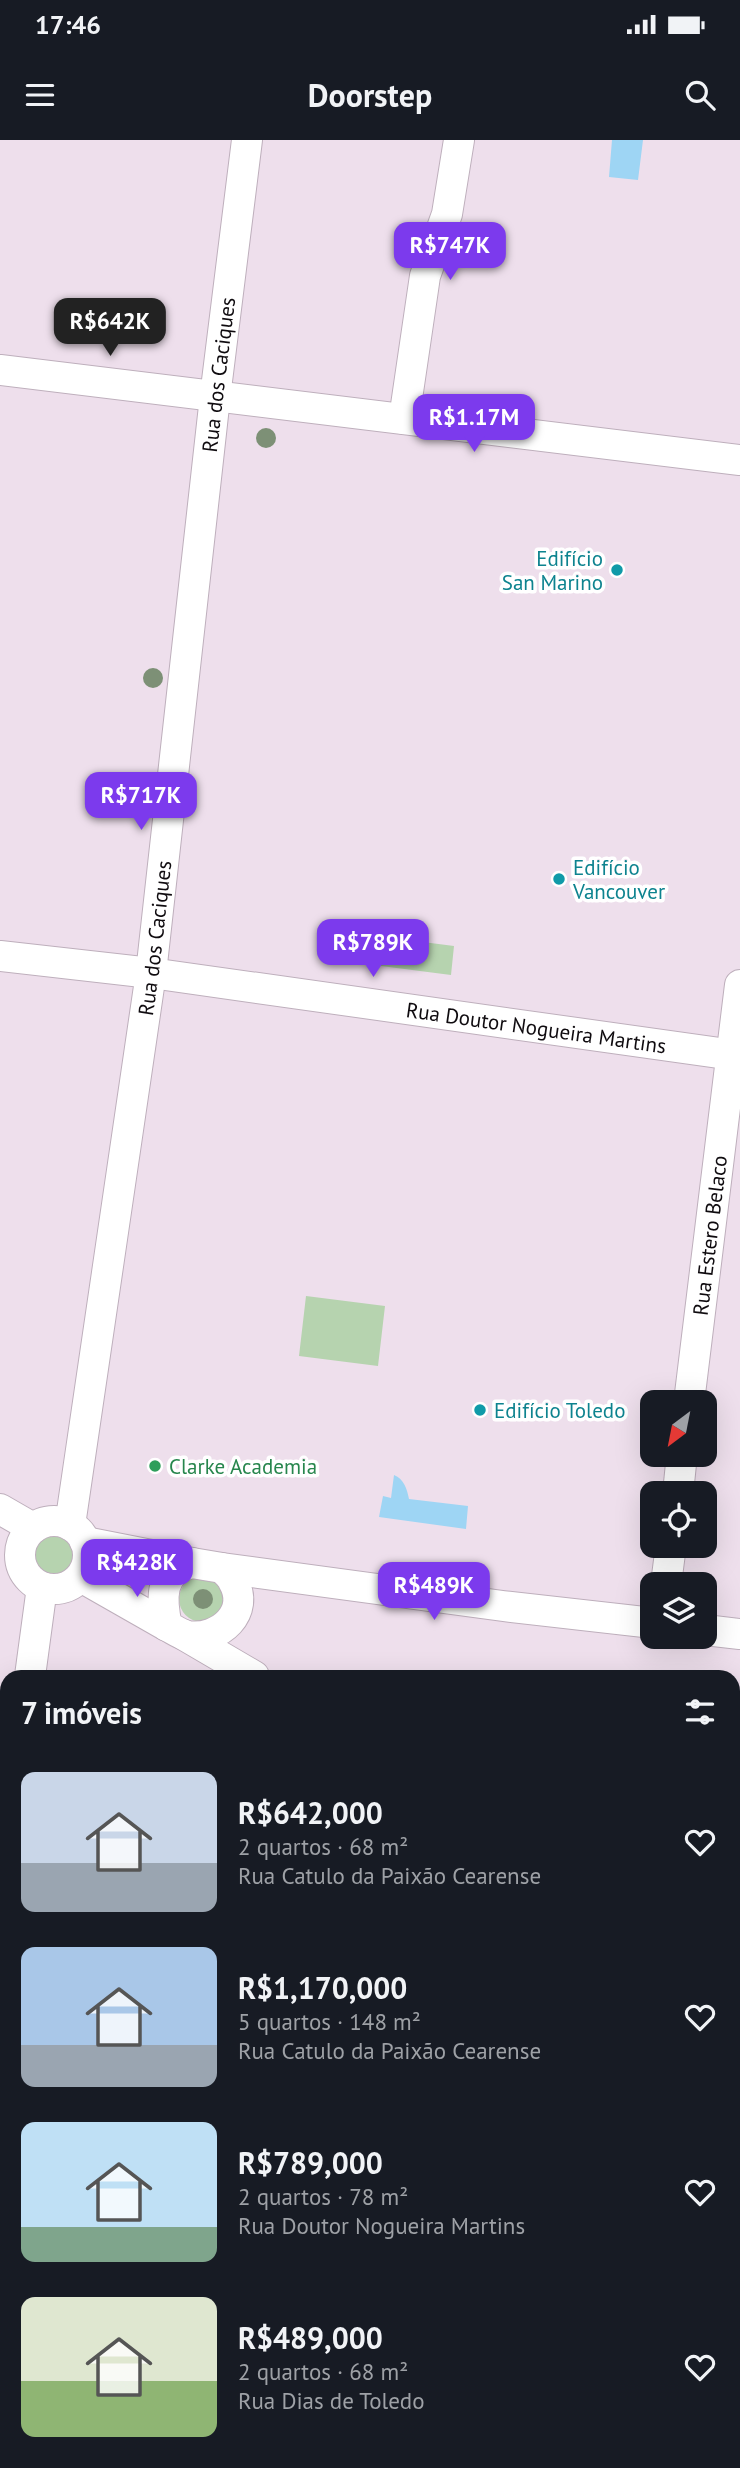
<!DOCTYPE html>
<html lang="pt">
<meta charset="utf-8">
<style>
:root{--surface:#171b24;--page:#242831;--text:#f1f3f6;--muted:#9ea1a6;--accent:#7c3aed}
body{margin:0;font-family:"PT Sans",sans-serif;background:var(--page);color:var(--text);height:100vh;display:flex;flex-direction:column;font-size:26px;white-space:nowrap}
*{box-sizing:border-box;margin:0}
p{font-size:23px;color:var(--muted)}
.icon{flex:none;width:38px;height:38px;fill:none;stroke:currentColor;stroke-width:2;stroke-linecap:round;stroke-linejoin:round}
.map{position:relative;flex:1;overflow:hidden}
.drawer{position:absolute;left:0px;top:1530px;width:740px;height:800px;display:flex;flex-direction:column;background:var(--surface);border-radius:21px 21px 0 0;box-shadow:0 7px 28px #0002}
.drawer>*{flex:none}
.needle{width:46px;rotate:212deg}
.controls{position:absolute;left:640px;top:1250px;display:grid;gap:14px}
.controls a{display:grid;place-items:center;width:77px;height:77px;border-radius:14px;background:var(--surface);box-shadow:0 7px 28px #0002;font-size:35px}
.price{position:absolute;translate:-50% -60px;padding:0 16px;border-radius:14px;background:var(--accent);color:#fff;font-size:23px;line-height:46px;filter:drop-shadow(0 2px 4px #0008)}
.price::after{content:'';position:absolute;left:50%;top:42px;width:21px;height:16px;margin-left:-10px;background:inherit;clip-path:polygon(0 0,100% 0,50% 100%)}
.price.selected{background:#222;color:#fff}
ul{padding:0;list-style:none}
li{display:flex;align-items:center;gap:21px;height:175px;padding:0 21px}
li span{display:grid;place-items:center;flex:none;width:196px;height:140px;border-radius:14px;color:#555}
li>.icon{margin-inline-start:auto}
span .icon{width:84px;height:84px;fill:#fffc;stroke-width:1}
li b{font-size:30px}
h2{display:flex;justify-content:space-between;align-items:center;height:84px;padding:0 21px;font-size:30px}
.status{display:flex;justify-content:space-between;align-items:center;height:49px;padding:0 35px;background:var(--surface);direction:ltr}
.status svg{height:19px;fill:currentColor}
header{display:flex;justify-content:space-between;align-items:center;height:91px;padding:0 21px;background:var(--surface);font-size:32px;font-weight:600}
.map>svg:first-child{display:block}
.green{fill:#b6d3af}
.water{fill:#9ed5f4}
.lines{fill:none;stroke-linecap:round;stroke-linejoin:round}
.street-casing{stroke:#beafbc;stroke-width:32}
.street{stroke:#fff;stroke-width:30}
.tree{fill:#7d9076}
.culture-dot{fill:#0f9aa8;stroke:#fff;stroke-width:2.5}
.leisure-dot{fill:#2e9e5b;stroke:#fff;stroke-width:2.5}
.labels{text-anchor:middle;dominant-baseline:central;stroke-width:7;stroke-linejoin:round;paint-order:stroke}
.street-label{font-size:21px;fill:#0f0b0f;stroke:#fff}
.culture-label{font-size:21px;fill:#0d838f;stroke:#fff;text-anchor:start}
.leisure-label{font-size:21px;fill:#27864d;stroke:#fff;text-anchor:start}
</style>
<div class="status"><b>17:46</b><svg viewBox="0 0 49 12"><path d="M0 12V9h3v3zM5 12V6h3v6zM10 12V3h3v9zM15 12V0h3v12zM26 1h20v11H26zM47 4h2v5h-2z"/></svg></div>
<header><svg class="icon" aria-label="menu" viewBox="0 0 24 24"><path d="M4 6h16M4 12h16M4 18h16"/></svg>Doorstep<svg class="icon" aria-label="search" viewBox="0 0 24 24"><circle cx="10" cy="10" r="6"/><path d="M15 15l6 6"/></svg></header>
<div class="map">
<svg width="740" height="2328" viewBox="0 0 740 2328">
<rect width="100%" height="100%" fill="#eedfec"/>
<!-- green -->
<path class="green" d="M384,797L454,806L451,835L381,826Z
M306,1156L385,1166L378,1226L299,1216Z
M32 1413a23 23 0 1 1 46 0a23 23 0 1 1-46 0Z
M179 1459a23 23 0 1 1 46 0a23 23 0 1 1-46 0Z
M87,2322H161L160,2328H86Z"/>
<!-- water -->
<path class="water" d="M612,0H643L638,40L609,37Z
M394,1335C404,1339 407,1349 409,1359L468,1366L466,1389L379,1377L383,1356L391,1358Z"/>
<g class="lines">
<defs>
<g id="street">
<path d="M0,230L740,320"/>
<path d="M404,279L425,136L447,74L459,0"/>
<path id="s1" d="M0,816L151,833L740,916"/>
<path id="s2" d="M689,1262L740,845"/>
<path d="M678,1353L682,1314"/>
<path d="M0,1369L33,1388"/>
<circle cx="54" cy="1415" r="34"/>
<path id="s3" d="M70,1385L151,833L215,257L247,0"/>
<path d="M85,1402L192,1423"/>
<path d="M192,1423L222,1428C226,1432 231,1436 233,1441C251,1472 220,1501 187,1496C180,1494 173,1489 167,1486C161,1459 159,1431 192,1423Z"/>
<path d="M222,1428L503,1466L653,1483"/>
<path d="M81,1437L167,1486"/>
<path d="M666,1444L671,1405"/>
<path d="M705,1490L740,1494"/>
<path d="M184,1495L254,1536"/>
<path d="M30,1536L42,1447"/>
<path d="M0,1610L7,1611"/>
<path d="M0,1780L7,1724"/>
<path d="M0,1801L7,1802"/>
<path d="M0,1893L7,1894"/>
<path d="M733,1977L740,1987"/>
<path d="M0,2072L7,2073"/>
</g>
</defs>
<!-- street casing -->
<use href="#street" class="street-casing"/>
<!-- street -->
<use href="#street" class="street"/>
</g>
<!-- trees -->
<g class="tree">
<circle cx="266" cy="298" r="10"/>
<circle cx="153" cy="538" r="10"/>
<circle cx="203" cy="1459" r="10"/>
</g>
<!-- markers -->
<g class="culture-dot">
<circle cx="617" cy="430" r="7"/>
<circle cx="559" cy="739" r="7"/>
<circle cx="480" cy="1270" r="7"/>
</g>
<circle class="leisure-dot" cx="155" cy="1326" r="7"/>
<g class="labels">
<!-- street labels -->
<g class="street-label">
<text stroke="none"><textPath href="#s3" startOffset="1160">Rua dos Caciques</textPath></text>
<text stroke="none"><textPath href="#s3" startOffset="593">Rua dos Caciques</textPath></text>
<text stroke="none"><textPath href="#s1" startOffset="541">Rua Doutor Nogueira Martins</textPath></text>
<text stroke="none"><textPath href="#s2" startOffset="168">Rua Estero Belaco</textPath></text>
</g>
<!-- culture labels -->
<g class="culture-label">
<text x="603" y="418" text-anchor="end">Edifício<tspan x="603" dy="24">San Marino</tspan></text>
<text x="573" y="727">Edifício<tspan x="573" dy="24">Vancouver</tspan></text>
<text x="494" y="1270">Edifício Toledo</text>
</g>
<!-- leisure labels -->
<g class="leisure-label">
<text x="169" y="1326">Clarke Academia</text>
</g>
</g>
</svg>
<div class="controls">
<a><svg class="needle" viewBox="-14 -14 28 28"><path d="M0-13l5 13h-10z" fill="#e53935"/><path d="M0 13l5-13h-10z" fill="#9ea1a6"/></svg></a>
<a><svg class="icon" aria-label="locate" viewBox="0 0 24 24"><circle cx="12" cy="12" r="6"/><path d="M12 2v4M12 18v4M2 12h4M18 12h4"/></svg></a>
<a><svg class="icon" aria-label="layers" viewBox="0 0 24 24"><path d="M12 4l9 5-9 5-9-5zM3 14l9 5 9-5"/></svg></a>
</div>
<b class="price" style="left:450px;top:142px">R$747K</b>
<b class="price selected" style="left:110px;top:218px">R$642K</b>
<b class="price" style="left:474px;top:314px">R$1.17M</b>
<b class="price" style="left:141px;top:692px">R$717K</b>
<b class="price" style="left:373px;top:839px">R$789K</b>
<b class="price" style="left:137px;top:1459px">R$428K</b>
<b class="price" style="left:434px;top:1482px">R$489K</b>
<section class="drawer">
<h2>7 imóveis<svg class="icon" aria-label="filters" viewBox="0 0 24 24"><path d="M4 7h16M4 17h16"/><circle cx="9" cy="7" r="2"/><circle cx="15" cy="17" r="2"/></svg></h2>
<ul>
<li><span style="background:linear-gradient(#c9d6e8 65%,#9aa5b1 0)"><svg class="icon" aria-label="home" viewBox="0 0 24 24"><path d="M3 11l9-7 9 7M6 9v11h12V9"/></svg></span><div><b>R$642,000</b><p>2 quartos · 68 m²</p><p>Rua Catulo da Paixão Cearense</p></div><svg class="icon" aria-label="heart" viewBox="0 0 24 24"><path d="M12 20l-8-8c-3-5 5-10 8-4 3-6 11-1 8 4z"/></svg></li>
<li><span style="background:linear-gradient(#a9c7e8 70%,#9aa5b1 0)"><svg class="icon" aria-label="home" viewBox="0 0 24 24"><path d="M3 11l9-7 9 7M6 9v11h12V9"/></svg></span><div><b>R$1,170,000</b><p>5 quartos · 148 m²</p><p>Rua Catulo da Paixão Cearense</p></div><svg class="icon" aria-label="heart" viewBox="0 0 24 24"><path d="M12 20l-8-8c-3-5 5-10 8-4 3-6 11-1 8 4z"/></svg></li>
<li><span style="background:linear-gradient(#bfe0f5 75%,#7fa58c 0)"><svg class="icon" aria-label="home" viewBox="0 0 24 24"><path d="M3 11l9-7 9 7M6 9v11h12V9"/></svg></span><div><b>R$789,000</b><p>2 quartos · 78 m²</p><p>Rua Doutor Nogueira Martins</p></div><svg class="icon" aria-label="heart" viewBox="0 0 24 24"><path d="M12 20l-8-8c-3-5 5-10 8-4 3-6 11-1 8 4z"/></svg></li>
<li><span style="background:linear-gradient(#dfe7d0 60%,#8fb573 0)"><svg class="icon" aria-label="home" viewBox="0 0 24 24"><path d="M3 11l9-7 9 7M6 9v11h12V9"/></svg></span><div><b>R$489,000</b><p>2 quartos · 68 m²</p><p>Rua Dias de Toledo</p></div><svg class="icon" aria-label="heart" viewBox="0 0 24 24"><path d="M12 20l-8-8c-3-5 5-10 8-4 3-6 11-1 8 4z"/></svg></li>
</ul>
</section>
</div>
